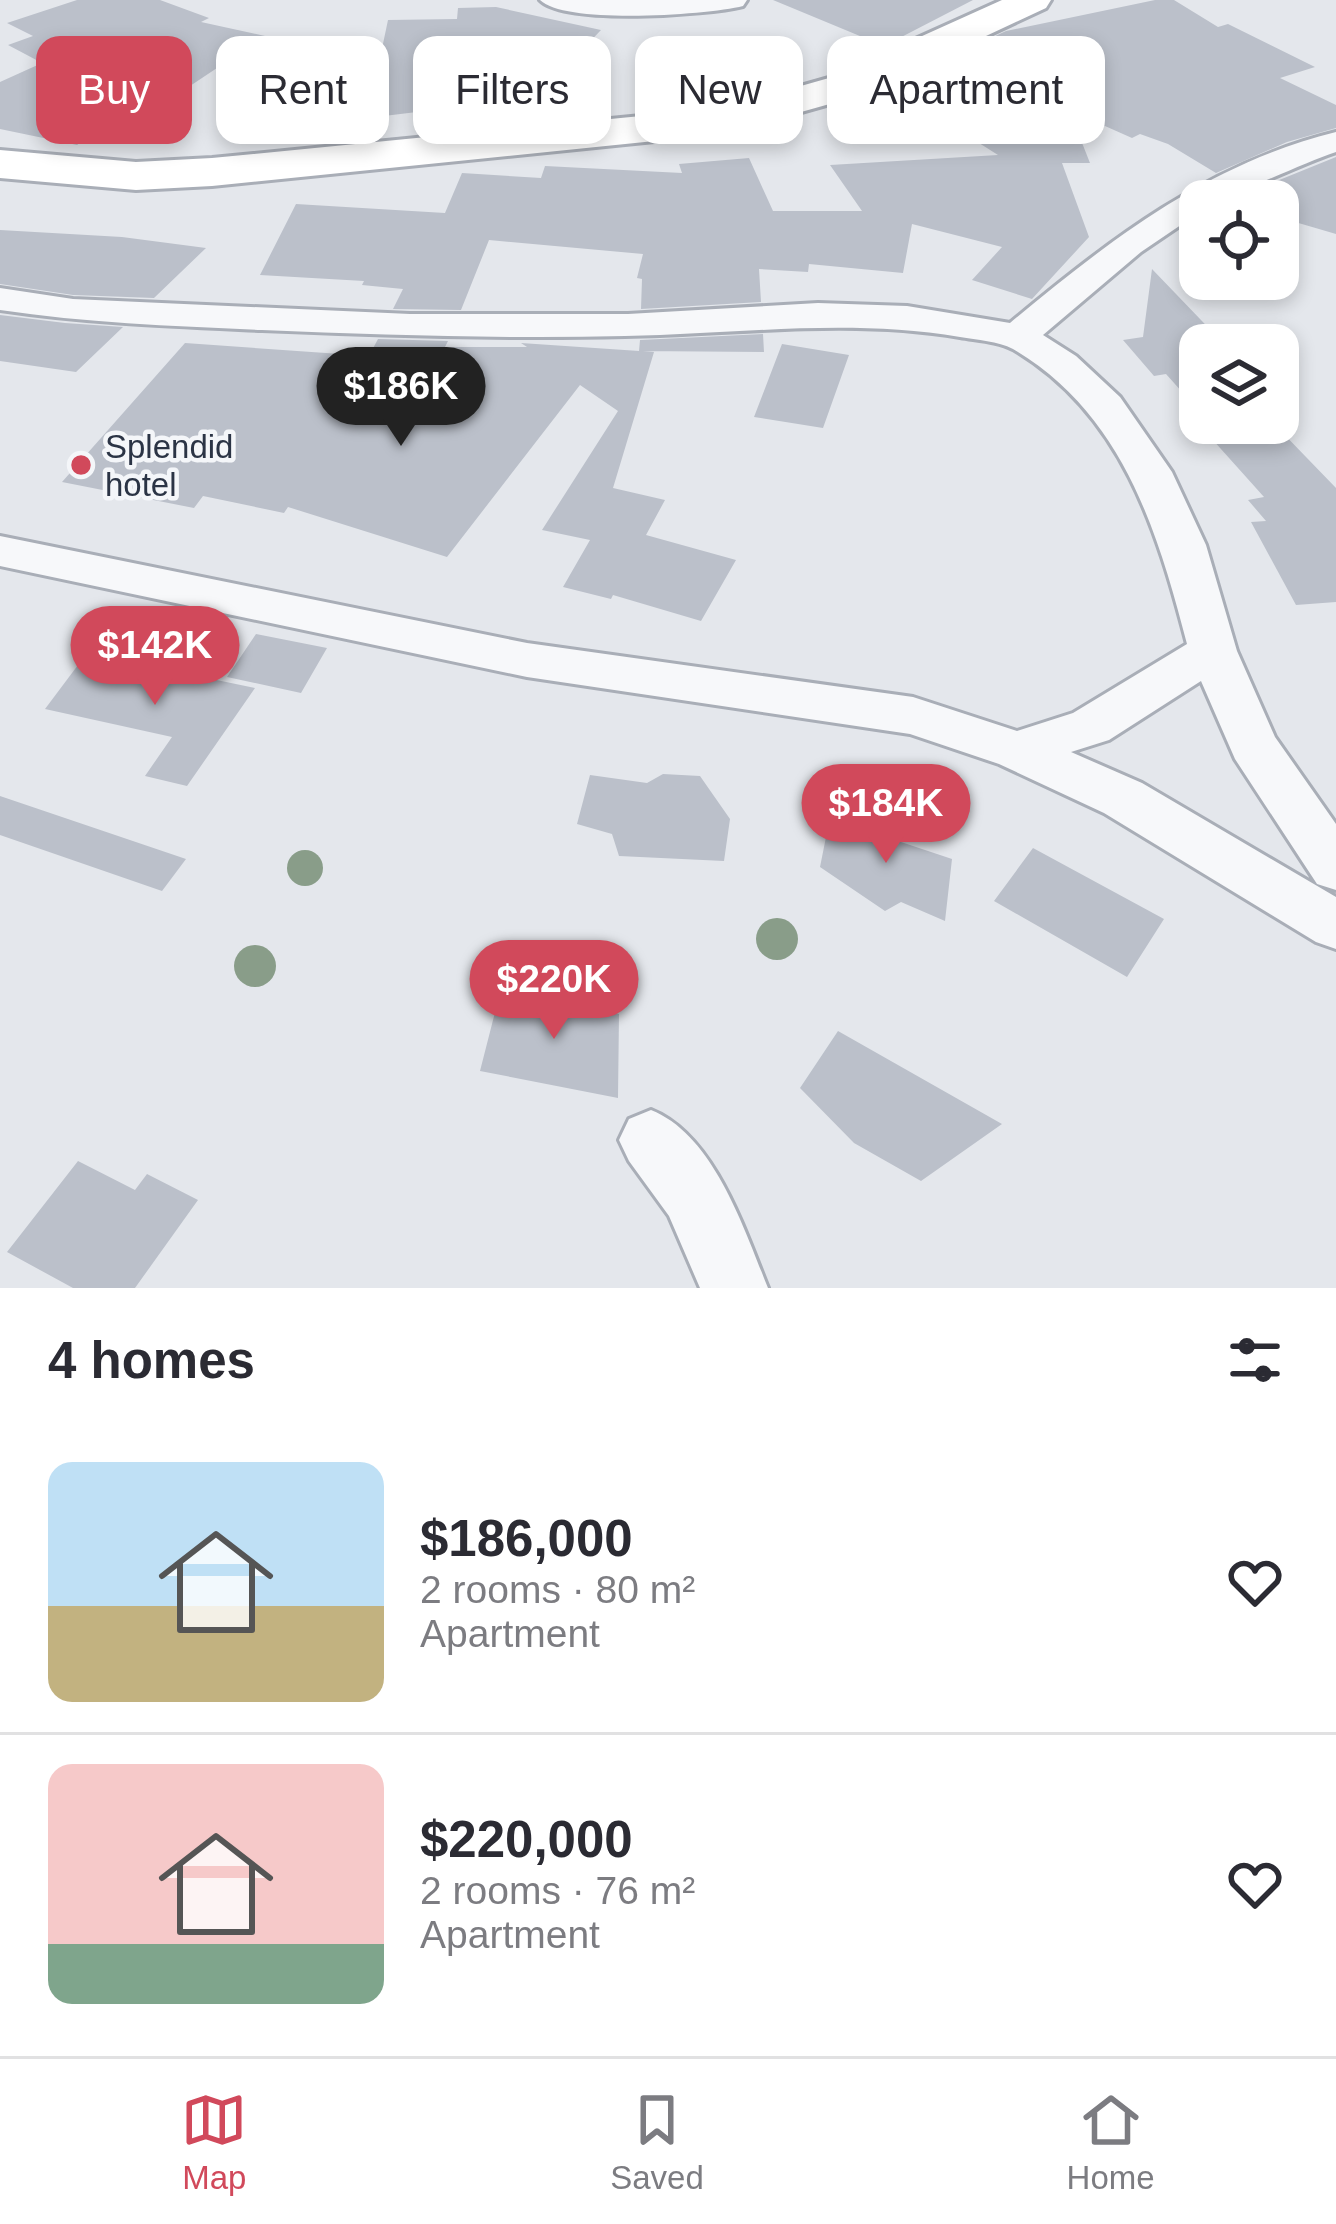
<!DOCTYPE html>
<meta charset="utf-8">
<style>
:root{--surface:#fff;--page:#f7f7f7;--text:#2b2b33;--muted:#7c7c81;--line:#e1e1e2;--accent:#d1495b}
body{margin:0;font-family:Arial,sans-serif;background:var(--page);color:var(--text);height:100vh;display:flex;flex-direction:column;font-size:45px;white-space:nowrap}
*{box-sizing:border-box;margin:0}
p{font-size:39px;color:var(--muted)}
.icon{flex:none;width:66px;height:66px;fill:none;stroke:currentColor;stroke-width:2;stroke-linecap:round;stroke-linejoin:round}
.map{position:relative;height:1288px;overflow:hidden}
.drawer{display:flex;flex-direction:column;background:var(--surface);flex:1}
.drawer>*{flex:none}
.hud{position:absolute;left:36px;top:36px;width:1266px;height:108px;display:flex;gap:24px}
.buttons{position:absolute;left:1179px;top:180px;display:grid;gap:24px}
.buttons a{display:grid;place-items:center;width:120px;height:120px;border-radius:24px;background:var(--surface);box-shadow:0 6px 18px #0003;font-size:60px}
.price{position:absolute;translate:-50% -102px;padding:0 27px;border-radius:42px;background:var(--accent);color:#fff;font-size:39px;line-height:78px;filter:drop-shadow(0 3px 6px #0008)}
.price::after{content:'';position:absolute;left:50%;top:72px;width:36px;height:27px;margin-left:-18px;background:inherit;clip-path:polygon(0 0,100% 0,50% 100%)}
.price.on{background:#222;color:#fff}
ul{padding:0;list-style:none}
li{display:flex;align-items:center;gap:36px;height:300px;padding:0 48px}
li+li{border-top:3px solid var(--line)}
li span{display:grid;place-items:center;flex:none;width:336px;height:240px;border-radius:24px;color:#555}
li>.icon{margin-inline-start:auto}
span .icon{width:144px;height:144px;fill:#fffc;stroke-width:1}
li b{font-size:51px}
h2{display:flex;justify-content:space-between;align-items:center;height:144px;padding:0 48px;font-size:51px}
.chip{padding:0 42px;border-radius:24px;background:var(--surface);box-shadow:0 6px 18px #0003;font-size:42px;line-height:108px}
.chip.on{background:var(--accent);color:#fff}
.dock{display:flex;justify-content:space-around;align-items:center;height:168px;border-top:3px solid var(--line);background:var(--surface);font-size:33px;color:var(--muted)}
.dock a{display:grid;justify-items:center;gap:6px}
.dock .on{color:var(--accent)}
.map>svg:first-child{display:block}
.building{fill:#bbc0ca}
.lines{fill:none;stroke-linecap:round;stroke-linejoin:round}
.street-casing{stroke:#a9aeb7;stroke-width:6}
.secondary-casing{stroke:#a9aeb7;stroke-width:6}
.street{fill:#f7f8fa;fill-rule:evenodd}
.secondary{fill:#fff;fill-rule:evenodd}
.tree{fill:#899d89}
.poi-dot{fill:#d1495b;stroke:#f4f6f9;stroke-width:4.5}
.labels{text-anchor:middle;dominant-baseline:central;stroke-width:9;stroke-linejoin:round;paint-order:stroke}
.poi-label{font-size:33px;fill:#2b3445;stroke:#f4f6f9;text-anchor:start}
</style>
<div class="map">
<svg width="1336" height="1288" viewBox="0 0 1336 1288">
<rect width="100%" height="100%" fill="#e4e7ec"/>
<!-- building -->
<path class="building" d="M77,0H160L209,18L201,22L265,36L178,94L158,85L77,145L0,129V82L42,63L8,45L33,36L7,23Z
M773,0H973L884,46Z
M1155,0H1174L1218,27L1228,24L1315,67L1280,78L1336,105V128L1287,142L1216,173L1168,144L1140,134L1132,138L1069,110L1090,163H1062L1089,237L1032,299L972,280L1002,247L912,224L903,273L809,264L808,272L759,269L761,302L641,309L642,279L637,278L643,254L489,240L461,310L393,309L403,289L362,285L364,281L260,275L296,204L445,213L462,173L541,178L545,166L682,173L679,164L749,158L773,211H862L830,165L998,155L889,86L1006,31Z
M496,7L601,30L545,89L493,80L472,113L425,111L384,116L380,58L388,20L457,19L458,8Z
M1336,157V234L1278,217V201L1252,191Z
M0,230L122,237L206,248L154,298L73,295L0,284Z
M1152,269L1225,345H1200V412L1166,374L1154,376L1123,340L1143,337Z
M0,315L65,323L123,327L76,372L0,361Z
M763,334L764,352L639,351L640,340Z
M378,339L448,341L445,347H527L521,343L654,352L613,488L665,500L646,535L736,560L701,621L613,595L611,599L563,587L590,540L542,530L618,411L580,385L447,557L288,507L284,513L203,496L194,508L62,482L185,343L369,356Z
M782,344L849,355L823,428L754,417Z
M1277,427L1336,488V602L1296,605L1251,522L1266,521L1248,500L1264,497L1212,439Z
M256,634L327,648L301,693L227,677Z
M87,653L255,688L187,786L145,776L172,737L45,709Z
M663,774L700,776L730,819L724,861L619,856L612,834L577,824L590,775L647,783Z
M0,796L186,859L162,891L0,835Z
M831,812L896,828L898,841L952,859L945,921L901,902L885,911L820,867Z
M1033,848L1164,919L1127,977L994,901Z
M503,981L619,1014L618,1098L480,1071Z
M838,1031L1002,1124L921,1181L854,1143L800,1088Z
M78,1161L135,1190L147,1174L198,1200L135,1288H73L7,1252Z"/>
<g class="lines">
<defs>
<path id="street" d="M540,0H747L743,6C707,15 565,25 540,0Z
M1336,132V152C1301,163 1228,201 1200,201V212L1141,252L1043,335L1076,356L1120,397L1172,472L1206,545L1237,651L1275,737L1336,824V890L1317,884L1235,759L1201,681L1109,740L1071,752L1142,783L1336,897V949L1316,942L1104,813L999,764L910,734L527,677L0,566V536L527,643L913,697L1017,731L1073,713L1187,644C1157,529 1122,413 1013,349C998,341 977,340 960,337C847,318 738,334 625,336C504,339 383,335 262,330C174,326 87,323 0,310V288L73,299L410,314H628L818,303L907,306L1010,323C1110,240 1207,164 1336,132Z
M651,1110C714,1135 744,1229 768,1288H700L669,1216L629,1161L619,1140L629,1119Z"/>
<path id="secondary" d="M1002,0H1051L1046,8L858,96L723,134L212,186L136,190L0,178V150L136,162L212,158L723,108L829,78Z"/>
</defs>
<!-- street casing -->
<use href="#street" class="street-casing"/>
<!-- secondary casing -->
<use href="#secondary" class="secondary-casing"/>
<!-- street -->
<use href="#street" class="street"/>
<!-- secondary -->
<use href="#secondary" class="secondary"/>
</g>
<!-- trees -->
<g class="tree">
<circle cx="305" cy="868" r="18"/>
<circle cx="777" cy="939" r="21"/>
<circle cx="255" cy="966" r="21"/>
</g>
<!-- markers -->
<circle class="poi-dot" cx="81" cy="465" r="12"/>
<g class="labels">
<!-- poi labels -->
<g class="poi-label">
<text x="105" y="446">Splendid<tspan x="105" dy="38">hotel</tspan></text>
</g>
</g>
</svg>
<div class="buttons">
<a><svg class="icon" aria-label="locate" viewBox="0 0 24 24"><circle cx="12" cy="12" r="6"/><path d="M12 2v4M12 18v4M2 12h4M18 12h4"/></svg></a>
<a><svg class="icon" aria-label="layers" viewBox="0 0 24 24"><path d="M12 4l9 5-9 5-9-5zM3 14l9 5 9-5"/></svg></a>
</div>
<b class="price on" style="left:401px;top:449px">$186K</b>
<b class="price" style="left:155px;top:708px">$142K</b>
<b class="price" style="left:886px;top:866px">$184K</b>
<b class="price" style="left:554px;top:1042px">$220K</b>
<div class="hud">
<a class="chip on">Buy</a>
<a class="chip">Rent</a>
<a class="chip">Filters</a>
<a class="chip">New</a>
<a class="chip">Apartment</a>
</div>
</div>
<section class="drawer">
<h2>4 homes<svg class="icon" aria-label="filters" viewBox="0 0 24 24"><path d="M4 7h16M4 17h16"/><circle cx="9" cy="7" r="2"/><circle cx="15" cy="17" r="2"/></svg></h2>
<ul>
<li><span style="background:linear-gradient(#bfe0f5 60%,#c2b280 0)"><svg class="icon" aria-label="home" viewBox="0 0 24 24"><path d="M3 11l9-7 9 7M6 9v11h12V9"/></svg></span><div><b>$186,000</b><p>2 rooms · 80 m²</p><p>Apartment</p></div><svg class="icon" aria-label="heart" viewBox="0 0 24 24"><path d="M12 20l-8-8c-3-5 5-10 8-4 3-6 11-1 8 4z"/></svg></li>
<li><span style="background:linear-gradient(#f6c9c9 75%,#7fa58c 0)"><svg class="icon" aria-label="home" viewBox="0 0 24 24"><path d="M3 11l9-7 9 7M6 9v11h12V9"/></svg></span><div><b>$220,000</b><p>2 rooms · 76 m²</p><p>Apartment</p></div><svg class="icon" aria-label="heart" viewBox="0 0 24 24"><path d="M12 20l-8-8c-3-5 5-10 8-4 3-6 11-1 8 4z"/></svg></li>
</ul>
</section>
<nav class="dock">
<a class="on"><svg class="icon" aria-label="map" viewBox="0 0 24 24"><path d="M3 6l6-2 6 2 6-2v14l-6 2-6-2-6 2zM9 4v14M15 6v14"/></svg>Map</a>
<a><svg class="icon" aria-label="saved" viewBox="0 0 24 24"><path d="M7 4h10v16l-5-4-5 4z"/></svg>Saved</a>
<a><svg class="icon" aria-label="home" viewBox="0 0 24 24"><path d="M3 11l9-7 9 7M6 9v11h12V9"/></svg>Home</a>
</nav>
